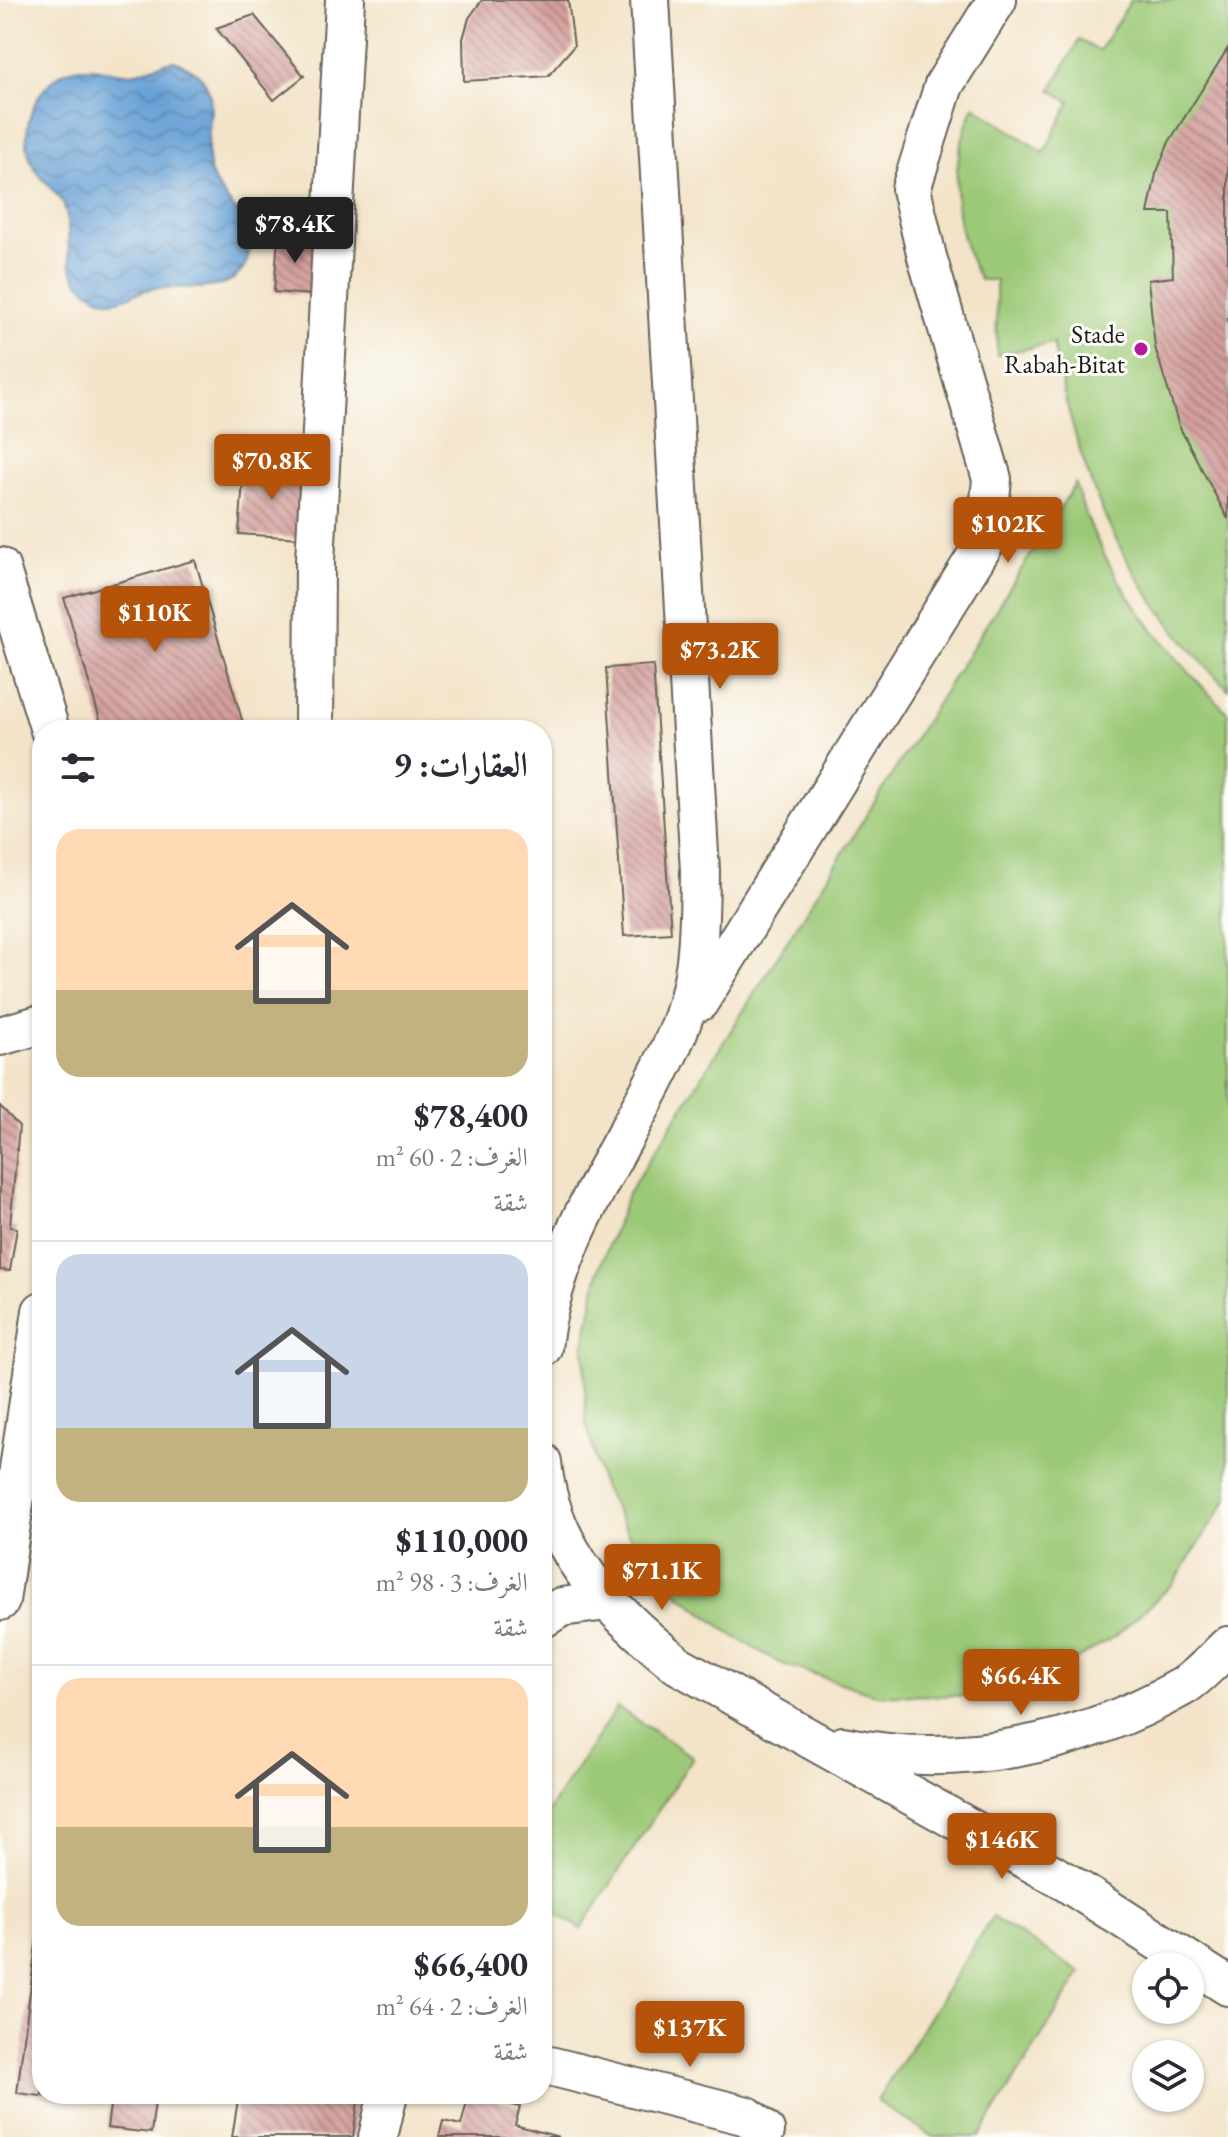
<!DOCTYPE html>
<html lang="ar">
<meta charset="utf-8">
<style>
:root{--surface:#fff;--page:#f2f2f3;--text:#2b2b33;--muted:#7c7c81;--line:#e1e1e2;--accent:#b45309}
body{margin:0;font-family:"EB Garamond",Amiri,serif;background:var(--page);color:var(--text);direction:rtl;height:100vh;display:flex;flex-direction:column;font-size:30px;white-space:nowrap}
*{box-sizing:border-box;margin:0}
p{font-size:26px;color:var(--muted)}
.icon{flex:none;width:44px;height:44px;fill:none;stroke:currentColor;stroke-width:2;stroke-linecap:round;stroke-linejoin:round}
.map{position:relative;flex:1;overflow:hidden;direction:ltr}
.panel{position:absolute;left:32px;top:720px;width:520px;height:1384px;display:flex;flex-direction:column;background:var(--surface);border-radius:32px;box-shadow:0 2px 6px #0004;direction:rtl}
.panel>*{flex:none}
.tools{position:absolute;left:1132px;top:1952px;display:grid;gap:16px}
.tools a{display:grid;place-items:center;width:72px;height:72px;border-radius:50%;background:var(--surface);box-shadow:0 2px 6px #0004;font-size:40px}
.price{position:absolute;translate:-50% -68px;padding:0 18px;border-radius:8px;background:var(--accent);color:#fff;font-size:26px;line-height:52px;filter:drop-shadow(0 2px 4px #0008)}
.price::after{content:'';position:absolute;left:50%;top:48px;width:24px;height:18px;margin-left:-12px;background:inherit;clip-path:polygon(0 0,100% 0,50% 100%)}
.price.active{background:#222;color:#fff}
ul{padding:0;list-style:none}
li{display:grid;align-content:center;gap:16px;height:424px;padding:0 24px}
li+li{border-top:2px solid var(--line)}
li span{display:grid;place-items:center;height:248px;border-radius:24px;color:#555}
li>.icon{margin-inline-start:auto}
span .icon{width:144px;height:144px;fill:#fffc;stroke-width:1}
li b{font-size:34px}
h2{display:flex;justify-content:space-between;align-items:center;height:96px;padding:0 24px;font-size:34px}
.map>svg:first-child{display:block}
.green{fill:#9cc977;stroke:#5c724a;stroke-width:2}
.water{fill:url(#water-waves);stroke:#425e79;stroke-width:2}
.building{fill:url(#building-back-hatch)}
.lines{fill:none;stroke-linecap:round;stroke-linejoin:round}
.minor-casing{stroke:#676258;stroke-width:42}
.minor{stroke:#fff;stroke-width:38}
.poi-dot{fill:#b5179e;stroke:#fdfcf7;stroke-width:3}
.labels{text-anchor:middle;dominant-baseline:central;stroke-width:6;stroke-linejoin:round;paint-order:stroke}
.poi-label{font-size:26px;fill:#1c1c1c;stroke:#fdfcf7;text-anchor:end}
</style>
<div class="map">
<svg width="1228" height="2137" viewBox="0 0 1228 2137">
<defs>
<pattern id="water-waves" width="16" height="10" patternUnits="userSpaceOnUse" patternTransform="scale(2)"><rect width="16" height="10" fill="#67a1d6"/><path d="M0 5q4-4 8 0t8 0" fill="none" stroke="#5482ad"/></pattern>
<pattern id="building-back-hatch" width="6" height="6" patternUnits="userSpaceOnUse" patternTransform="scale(2)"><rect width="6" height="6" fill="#d39e9b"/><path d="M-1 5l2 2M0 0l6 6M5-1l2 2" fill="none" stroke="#aa807e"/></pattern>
</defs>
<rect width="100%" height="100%" fill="#fdfcf7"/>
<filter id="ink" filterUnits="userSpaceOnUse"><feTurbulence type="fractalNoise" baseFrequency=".0125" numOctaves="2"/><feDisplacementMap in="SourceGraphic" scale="16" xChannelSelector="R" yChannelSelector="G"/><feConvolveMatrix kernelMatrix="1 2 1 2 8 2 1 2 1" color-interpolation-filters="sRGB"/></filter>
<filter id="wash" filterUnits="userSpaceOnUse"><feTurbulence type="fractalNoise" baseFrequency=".006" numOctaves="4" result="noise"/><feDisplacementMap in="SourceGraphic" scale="32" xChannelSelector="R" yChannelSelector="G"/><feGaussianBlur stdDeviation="1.8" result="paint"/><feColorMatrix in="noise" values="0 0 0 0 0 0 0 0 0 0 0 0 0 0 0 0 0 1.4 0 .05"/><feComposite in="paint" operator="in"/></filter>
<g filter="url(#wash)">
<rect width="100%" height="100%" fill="#f3e3c8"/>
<!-- green -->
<path class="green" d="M1131,0H1228V689C1123,585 1081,486 1053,343L997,355L996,280H980C950,225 949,163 974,106L1044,153L1070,102L1051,90L1079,40L1099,51Z
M1075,484C1103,576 1161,646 1228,713V1498L1173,1584L1117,1635L1055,1672L989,1696L877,1695L780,1663L732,1635L681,1596L636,1548L602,1485L586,1422L584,1345L599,1270L628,1194Z
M617,1707L693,1757L581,1929L542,1904V1821Z
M992,1917L1081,1973L979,2137H933L877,2101Z"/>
<!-- water -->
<path class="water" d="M174,61C228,80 206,115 208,157C209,187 232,201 245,224C257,247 247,276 223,284C201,291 178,286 156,288C125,292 117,315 84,287C56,264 79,220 58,196C48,185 38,176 32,163C16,131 38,77 74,69C92,65 110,73 128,73C145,73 157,63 174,61Z"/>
<g id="blocks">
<!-- building -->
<path class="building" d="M568,0L574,46L548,76L464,81L463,39L469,18L482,0Z
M254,15L304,76L274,100L216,28Z
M1228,48V519L1179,426L1155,347L1148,280L1173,277L1171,213H1148L1156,174L1169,142Z
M278,235L316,239L312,295L274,292Z
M244,466L305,471L301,538L239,534Z
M195,560L245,730H103L64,598Z
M653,665L671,933L624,936L606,668Z
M0,1106L19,1126L10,1227L17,1228L10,1271L0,1270Z
M40,1913L42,2094H156L151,2133L107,2128L110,2105L17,2093Z
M239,2094H359L353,2137H232Z
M469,2094L520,2107L515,2125L559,2137H439L443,2121L461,2125Z"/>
</g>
</g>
<g filter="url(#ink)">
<use href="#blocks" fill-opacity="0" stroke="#676258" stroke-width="2"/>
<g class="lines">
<defs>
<path id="minor" d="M0,567L50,730
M314,730L315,561L345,0
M699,1002L986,541L992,479L927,257L911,189L944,85L997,0
M0,1036L42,1024
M542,1348C554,1235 628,1144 673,1043C700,985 699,934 700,871L650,0
M542,1462C550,1552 612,1612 678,1665L1063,1880L1228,1986
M0,1601L42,1311
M542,1619L561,1607L607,1601
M843,1746C959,1770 1079,1745 1182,1687C1199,1677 1214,1659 1228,1646
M542,2064L747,2116L765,2131L763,2137
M378,2137L388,2094"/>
</defs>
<!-- minor casing -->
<use href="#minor" class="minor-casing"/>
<!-- minor -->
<use href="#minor" class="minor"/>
</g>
</g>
<!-- markers -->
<circle class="poi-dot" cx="1141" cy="349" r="8"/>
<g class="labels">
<!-- poi labels -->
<g class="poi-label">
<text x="1125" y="334">Stade<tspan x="1125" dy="30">Rabah-Bitat</tspan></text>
</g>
</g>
</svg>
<div class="tools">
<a><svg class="icon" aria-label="locate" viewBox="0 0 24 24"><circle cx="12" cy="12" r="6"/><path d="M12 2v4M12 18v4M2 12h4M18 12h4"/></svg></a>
<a><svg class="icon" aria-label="layers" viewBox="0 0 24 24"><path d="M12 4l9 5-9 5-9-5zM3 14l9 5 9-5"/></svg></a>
</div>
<b class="price active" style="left:295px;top:265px">$78.4K</b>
<b class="price" style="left:272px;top:502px">$70.8K</b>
<b class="price" style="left:1008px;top:565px">$102K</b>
<b class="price" style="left:155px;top:654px">$110K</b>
<b class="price" style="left:720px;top:691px">$73.2K</b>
<b class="price" style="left:662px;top:1612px">$71.1K</b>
<b class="price" style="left:1021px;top:1717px">$66.4K</b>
<b class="price" style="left:1002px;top:1881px">$146K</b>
<b class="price" style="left:690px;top:2069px">$137K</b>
<section class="panel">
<h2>العقارات: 9<svg class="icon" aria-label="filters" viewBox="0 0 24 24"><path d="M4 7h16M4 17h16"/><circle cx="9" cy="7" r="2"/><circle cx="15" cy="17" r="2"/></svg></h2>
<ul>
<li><span style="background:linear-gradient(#ffd9b3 65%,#c2b280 0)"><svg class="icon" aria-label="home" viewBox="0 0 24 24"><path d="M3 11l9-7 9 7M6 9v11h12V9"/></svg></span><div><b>$78,400</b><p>الغرف: 2 · 60 m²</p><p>شقة</p></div></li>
<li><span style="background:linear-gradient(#c9d6e8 70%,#c2b280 0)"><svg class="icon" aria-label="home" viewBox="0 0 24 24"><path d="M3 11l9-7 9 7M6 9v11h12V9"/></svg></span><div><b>$110,000</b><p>الغرف: 3 · 98 m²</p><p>شقة</p></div></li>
<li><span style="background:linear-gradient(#ffd9b3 60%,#c2b280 0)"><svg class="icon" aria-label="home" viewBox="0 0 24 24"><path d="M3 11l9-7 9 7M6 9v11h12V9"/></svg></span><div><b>$66,400</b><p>الغرف: 2 · 64 m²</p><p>شقة</p></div></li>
</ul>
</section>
</div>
